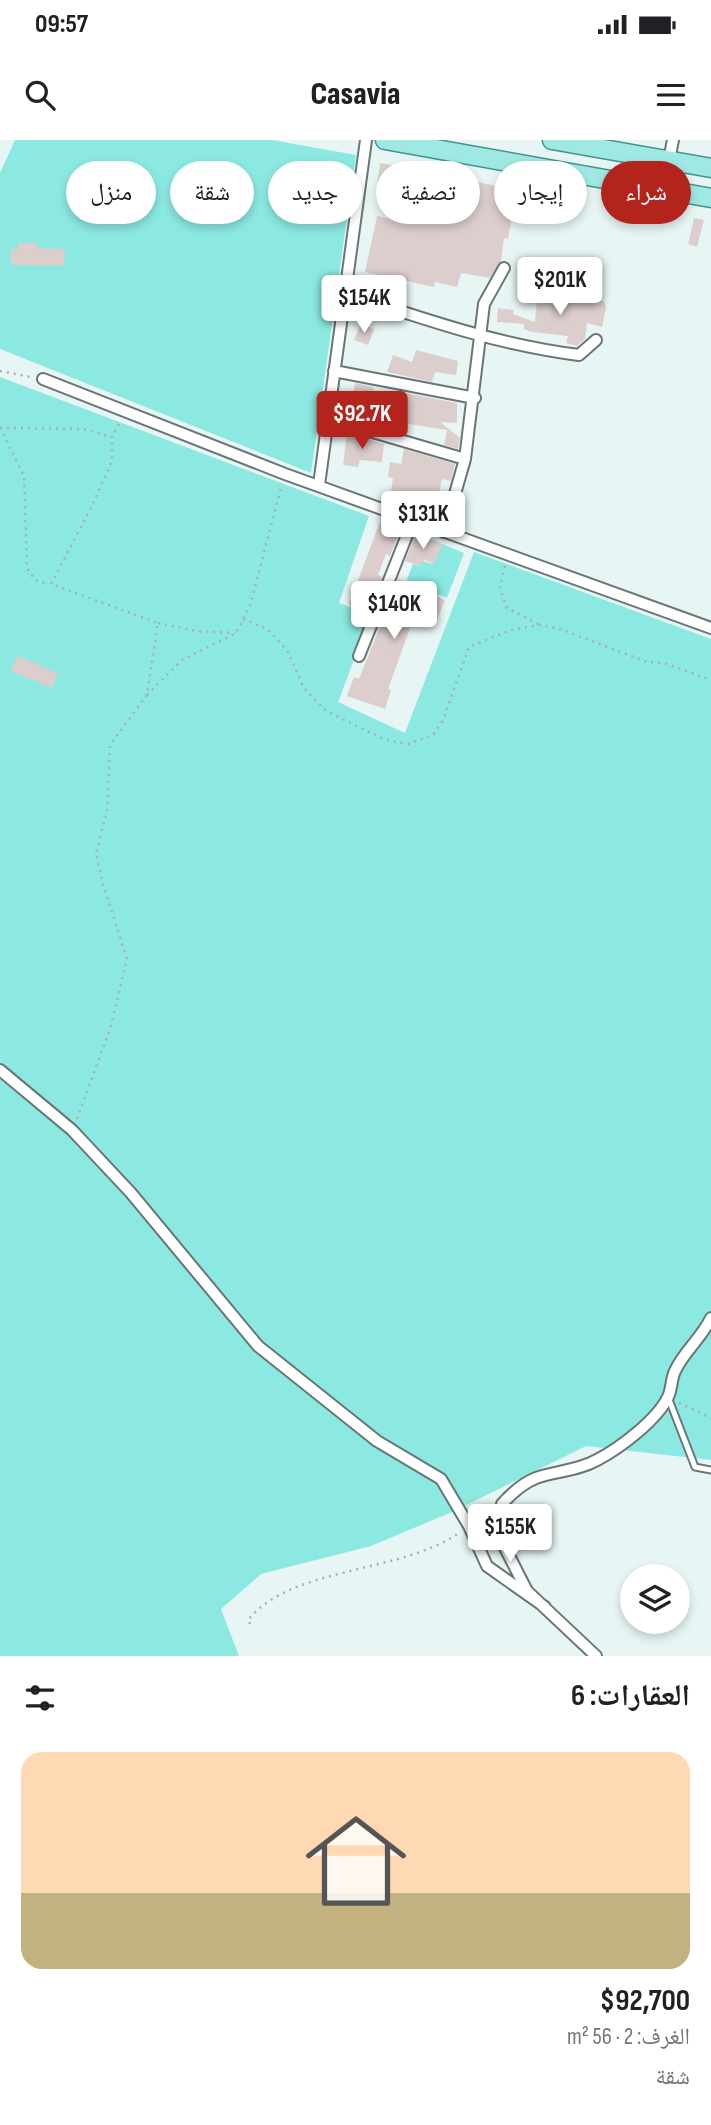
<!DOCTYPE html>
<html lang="ar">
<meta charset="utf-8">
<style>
:root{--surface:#fff;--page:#f2f2f2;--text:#202124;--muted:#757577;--line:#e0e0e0;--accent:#b3241d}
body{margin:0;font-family:"Sofia Sans Condensed","Noto Naskh Arabic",sans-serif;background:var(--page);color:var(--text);direction:rtl;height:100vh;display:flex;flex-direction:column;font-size:26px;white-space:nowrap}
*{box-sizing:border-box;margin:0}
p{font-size:23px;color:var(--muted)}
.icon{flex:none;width:38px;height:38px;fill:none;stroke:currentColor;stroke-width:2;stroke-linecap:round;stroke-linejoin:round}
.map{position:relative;height:1516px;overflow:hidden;direction:ltr}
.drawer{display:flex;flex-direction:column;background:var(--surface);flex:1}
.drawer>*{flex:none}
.banner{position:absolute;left:21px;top:21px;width:670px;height:63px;direction:rtl;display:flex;gap:14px}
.tools{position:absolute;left:620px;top:1424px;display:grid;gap:14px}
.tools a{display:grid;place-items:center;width:70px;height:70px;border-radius:50%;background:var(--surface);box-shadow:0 4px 10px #0003;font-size:35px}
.price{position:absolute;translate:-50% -60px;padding:0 16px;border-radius:7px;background:#fff;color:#222;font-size:23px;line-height:46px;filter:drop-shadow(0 2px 4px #0008)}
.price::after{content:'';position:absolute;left:50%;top:42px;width:21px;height:16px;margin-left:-10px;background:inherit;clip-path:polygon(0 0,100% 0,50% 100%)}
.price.current{background:var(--accent);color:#fff}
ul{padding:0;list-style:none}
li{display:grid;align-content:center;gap:14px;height:371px;padding:0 21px}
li+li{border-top:2px solid var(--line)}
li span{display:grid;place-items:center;height:217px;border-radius:21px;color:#555}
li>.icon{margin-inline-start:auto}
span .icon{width:126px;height:126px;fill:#fffc;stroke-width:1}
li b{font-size:30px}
h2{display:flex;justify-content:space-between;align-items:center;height:84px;padding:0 21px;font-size:30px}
.tag{padding:0 24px;border-radius:32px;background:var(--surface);box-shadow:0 4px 10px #0003;font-size:24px;line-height:63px}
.tag.current{background:var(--accent);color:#fff}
.status{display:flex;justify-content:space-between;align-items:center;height:49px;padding:0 35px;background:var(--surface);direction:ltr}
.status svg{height:19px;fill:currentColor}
header{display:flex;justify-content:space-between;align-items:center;height:91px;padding:0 21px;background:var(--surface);font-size:32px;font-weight:800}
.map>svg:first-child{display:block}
.green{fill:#8be9e1}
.building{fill:#dccecc}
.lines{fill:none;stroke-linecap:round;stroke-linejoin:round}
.service-casing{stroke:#697675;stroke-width:9}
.minor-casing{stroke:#697675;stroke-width:14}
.primary-casing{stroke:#42938d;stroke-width:21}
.path{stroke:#a5b1b0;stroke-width:2.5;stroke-dasharray:2 5;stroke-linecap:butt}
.service{stroke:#fff;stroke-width:5}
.minor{stroke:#fff;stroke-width:10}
.primary{stroke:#9fe8e3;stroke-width:18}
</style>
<div class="status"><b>09:57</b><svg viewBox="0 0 49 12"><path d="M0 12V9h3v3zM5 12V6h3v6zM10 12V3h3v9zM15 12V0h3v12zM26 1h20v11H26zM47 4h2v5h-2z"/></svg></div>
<header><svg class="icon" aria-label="menu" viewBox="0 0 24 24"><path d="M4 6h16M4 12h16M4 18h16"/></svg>Casavia<svg class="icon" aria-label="search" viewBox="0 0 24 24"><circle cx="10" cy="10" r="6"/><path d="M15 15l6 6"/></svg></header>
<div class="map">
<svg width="711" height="1516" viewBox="0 0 711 1516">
<rect width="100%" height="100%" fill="#e7f6f5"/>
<!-- green -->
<path class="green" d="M15,0H272L356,15L311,333L0,209V33Z
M0,237L369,376L339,463L371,475L338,562L405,593L474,412L711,499V1320L586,1306L452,1372L371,1406L261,1434L221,1469L239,1516H0Z
M442,404L464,413L447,458L406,442L413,424L420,426L422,421L433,424Z"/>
<!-- building -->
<path class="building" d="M380,23L513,49L507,74L512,75L508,99L504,98L501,121L490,138L461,133L457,147L435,142L434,147L365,132L377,76L391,79L398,46L377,44Z
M694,78L704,80L697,107L688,104Z
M18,103H37V108L65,109L64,126L11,125V109H18Z
M553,148L561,156L572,160L604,161L606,168L602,187L587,183L585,199L577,206L566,203L568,196L532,192L524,189V184L497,182L498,168L514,170L513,174L535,182L537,158L550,159Z
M361,184L374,189L368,205L354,200Z
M416,210L458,221L456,235L435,232L432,242L387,232L393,215L412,222Z
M355,243L373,247L374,257L394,259L395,251L457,263V283L440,282L460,298L458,309L444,305L447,290L384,280L382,287L345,276L348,261L352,262Z
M347,293L384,304L382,322L360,320L358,327L343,325Z
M404,309L455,324L451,341L442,339L435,372L410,366L411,361L399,359L400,354L391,352L393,338L388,337L390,322L401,324Z
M380,382L400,390L390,416L386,414L378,435L382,437L368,472L349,464Z
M421,395L442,404L434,424L424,420L421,426L405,421L415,396L420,398Z
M399,439L445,460L435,485L431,483L430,486L413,480L388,549L391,550L385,569L347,556L354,537L359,539Z
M17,516L58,533L52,548L11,531Z"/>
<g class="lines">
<defs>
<path id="service" d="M668,1257L695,1327L711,1330"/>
<path id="minor" d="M669,20L673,0
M345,153C422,178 497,205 579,215L596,200
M334,231L475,258
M43,239L285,334L711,488
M328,279L465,319
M319,345L366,0
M444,392L465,319L484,164L504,128
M359,516L413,380
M0,930L72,990L131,1053L258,1206L377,1301L441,1339L469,1386L487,1426L545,1467
M596,1516L527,1451L501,1400L502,1364C511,1354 523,1343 536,1338C556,1331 577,1331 597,1320C620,1308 657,1280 668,1257C672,1249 671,1239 675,1231C684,1211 701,1199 711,1178"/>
<path id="primary" d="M385,0L711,58
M552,0L711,28"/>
</defs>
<!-- service casing -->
<use href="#service" class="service-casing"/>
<!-- minor casing -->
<use href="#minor" class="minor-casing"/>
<!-- primary casing -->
<use href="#primary" class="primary-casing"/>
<!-- path -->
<path class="path" d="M0,231L31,237
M0,288L24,336L27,428L35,440L49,444
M0,288L83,289L112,297L121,280
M505,426L500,448L507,468L540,485
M243,479L267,489L287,510L304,548L326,571L386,600L408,604L433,595L443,580L469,507L511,490L540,485L563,490L647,522L664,523L711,540
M158,483L197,491L235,493
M147,555L182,520L236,493L250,466L282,344
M77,979L110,889L127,819L103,744L96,713L107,672L110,605L147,555L158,483L51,444L92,366L112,321V297
M679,1263L711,1278
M478,1379L490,1371
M250,1484L248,1480C292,1426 399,1434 459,1393"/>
<!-- service -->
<use href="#service" class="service"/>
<!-- minor -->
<use href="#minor" class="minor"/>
<!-- primary -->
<use href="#primary" class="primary"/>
</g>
</svg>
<div class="tools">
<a><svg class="icon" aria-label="layers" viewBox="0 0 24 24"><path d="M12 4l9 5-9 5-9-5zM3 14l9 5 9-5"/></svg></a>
</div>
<b class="price" style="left:560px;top:177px">$201K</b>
<b class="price" style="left:364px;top:195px">$154K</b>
<b class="price current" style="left:362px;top:311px">$92.7K</b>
<b class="price" style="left:423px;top:411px">$131K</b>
<b class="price" style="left:394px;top:501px">$140K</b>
<b class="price" style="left:510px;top:1424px">$155K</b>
<div class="banner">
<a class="tag current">شراء</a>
<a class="tag">إيجار</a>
<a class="tag">تصفية</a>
<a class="tag">جديد</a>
<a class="tag">شقة</a>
<a class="tag">منزل</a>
</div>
</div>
<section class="drawer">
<h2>العقارات: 6<svg class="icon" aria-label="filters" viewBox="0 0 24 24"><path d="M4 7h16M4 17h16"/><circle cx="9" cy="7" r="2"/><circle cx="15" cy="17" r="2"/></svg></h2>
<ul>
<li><span style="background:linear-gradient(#ffd9b3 65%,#c2b280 0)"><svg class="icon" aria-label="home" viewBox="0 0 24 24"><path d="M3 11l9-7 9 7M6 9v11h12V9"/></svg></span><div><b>$92,700</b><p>الغرف: 2 · 56 m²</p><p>شقة</p></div></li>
</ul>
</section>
